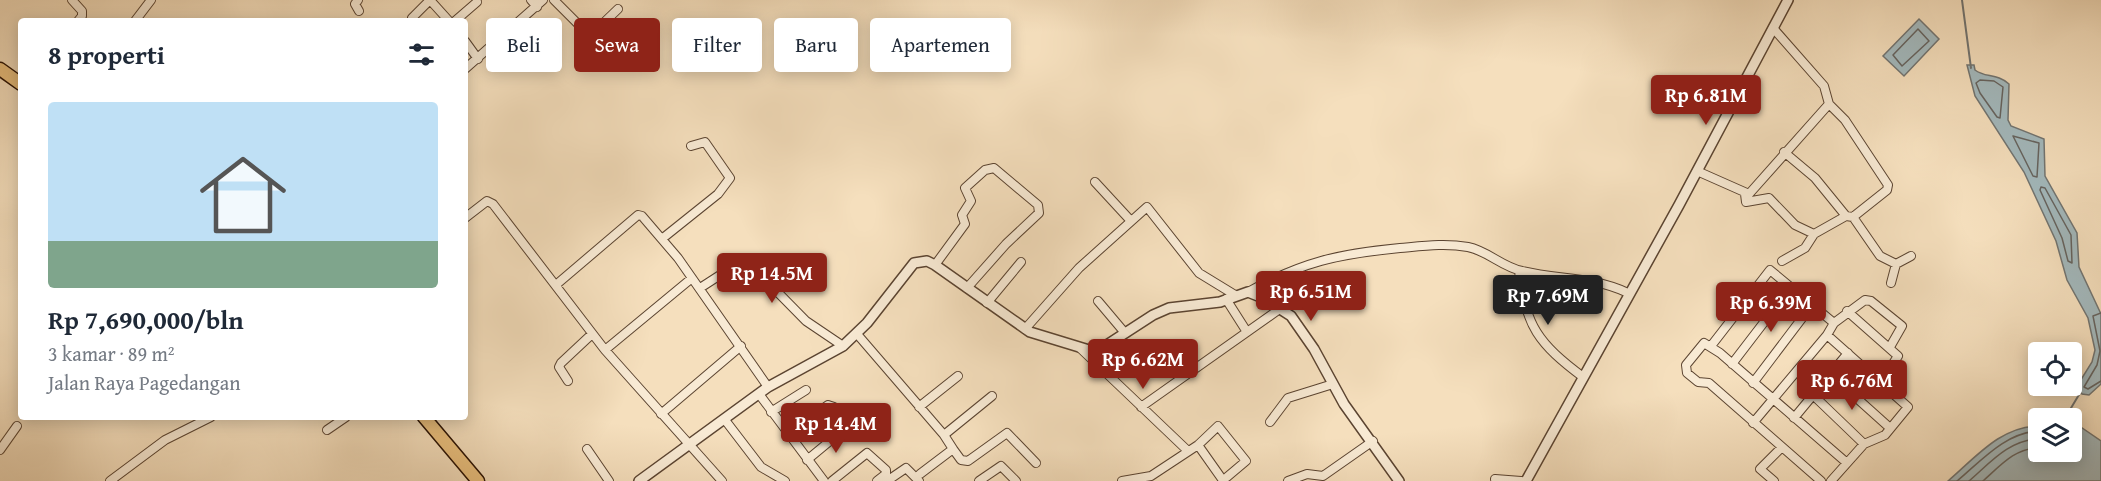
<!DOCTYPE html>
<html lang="id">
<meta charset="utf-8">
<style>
:root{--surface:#fff;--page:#f2f2f3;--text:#1f2937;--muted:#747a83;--line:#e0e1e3;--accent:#8f2418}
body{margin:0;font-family:"Gentium Book Plus",serif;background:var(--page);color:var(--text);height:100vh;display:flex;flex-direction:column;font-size:22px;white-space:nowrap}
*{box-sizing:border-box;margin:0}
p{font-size:20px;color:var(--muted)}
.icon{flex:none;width:33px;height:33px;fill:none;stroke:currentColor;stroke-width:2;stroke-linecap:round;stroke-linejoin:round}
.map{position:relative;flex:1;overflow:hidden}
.sheet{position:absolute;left:18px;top:18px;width:450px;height:402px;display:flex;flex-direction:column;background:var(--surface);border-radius:6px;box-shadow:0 3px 15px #0003}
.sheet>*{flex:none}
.top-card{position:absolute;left:486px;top:18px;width:570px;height:54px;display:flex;gap:12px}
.tools{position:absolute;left:2028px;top:342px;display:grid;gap:12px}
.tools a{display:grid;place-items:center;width:54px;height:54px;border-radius:6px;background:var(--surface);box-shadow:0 3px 15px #0003;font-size:30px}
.price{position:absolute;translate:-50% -51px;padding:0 14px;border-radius:6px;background:var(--accent);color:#fff;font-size:20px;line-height:39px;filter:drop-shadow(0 2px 3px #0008)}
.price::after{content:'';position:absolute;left:50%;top:36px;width:18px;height:14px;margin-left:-9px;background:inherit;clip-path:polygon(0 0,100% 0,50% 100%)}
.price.selected{background:#222;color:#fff}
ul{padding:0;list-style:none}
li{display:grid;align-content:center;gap:12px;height:318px;padding:0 30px}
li+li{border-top:2px solid var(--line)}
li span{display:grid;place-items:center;height:186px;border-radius:6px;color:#555}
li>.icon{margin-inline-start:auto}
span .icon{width:108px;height:108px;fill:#fffc;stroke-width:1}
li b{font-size:26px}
h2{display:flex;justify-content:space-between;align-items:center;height:72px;padding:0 30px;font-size:26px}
.tag{padding:0 21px;border-radius:6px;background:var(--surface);box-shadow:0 3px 15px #0003;font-size:21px;line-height:54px}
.tag.selected{background:var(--accent);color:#fff}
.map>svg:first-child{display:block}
.water{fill:#a3b9bd;stroke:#727572;stroke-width:1.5}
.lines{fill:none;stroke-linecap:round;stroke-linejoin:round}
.shore{stroke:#666460;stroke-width:1.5}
.stream{stroke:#727572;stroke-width:2}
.minor-casing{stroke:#5b4431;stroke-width:10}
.tertiary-casing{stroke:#5b4431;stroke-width:12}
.primary-casing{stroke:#281002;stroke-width:15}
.minor{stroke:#f8ead4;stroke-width:8}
.tertiary{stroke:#f8ead4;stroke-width:9}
.primary{stroke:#eac07e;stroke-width:12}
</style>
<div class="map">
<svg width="2101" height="481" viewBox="0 0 2101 481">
<rect width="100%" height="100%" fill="#f5dfbd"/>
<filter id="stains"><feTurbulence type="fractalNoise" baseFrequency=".00333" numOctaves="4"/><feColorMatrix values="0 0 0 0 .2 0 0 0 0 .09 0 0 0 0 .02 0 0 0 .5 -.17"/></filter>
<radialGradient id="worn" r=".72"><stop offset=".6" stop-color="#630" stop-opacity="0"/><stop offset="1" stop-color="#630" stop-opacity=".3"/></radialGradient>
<!-- water -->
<path class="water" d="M1919,19L1939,39L1904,76L1883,56Z
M1967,65H1974L1975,70C1985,78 1997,73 2009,84L2008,120L2011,126L2044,139L2045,176L2077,233L2079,267L2101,314V384L2089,395L2082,394L2077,386L2092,362L2095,350L2088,318L2067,280L2056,241L2024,172L1975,96Z
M2072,421L2101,441V481H1948C1975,458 2001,426 2038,426V452H2072Z"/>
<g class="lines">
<!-- shore -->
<path class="shore" d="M1918,29L1929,41L1902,66L1893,55Z
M1980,80L1994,81L2003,87L2000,118L1997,117L1980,93L1976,83Z
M2013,136L2039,143L2037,177L2033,176Z
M2041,187L2045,188L2071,235L2072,263L2068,261L2062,238L2040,190Z
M2101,313L2093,316L2100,351L2097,365L2084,387L2088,389L2101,381
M1957,481C1982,460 2005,433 2038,431
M1969,481C1990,463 2009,440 2038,439
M1983,481C2000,466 2015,448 2038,448"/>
<!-- stream -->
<path class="stream" d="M1962,0L1971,68
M2065,418L2080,393"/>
<defs>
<path id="minor" d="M72,0L82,11V16L78,21
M358,0L355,4L359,11
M531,0L537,7
M554,0L590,36L618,9
M135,21L151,0
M413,21L412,18L430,0L449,21
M455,21L477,2
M1773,28L1824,86L1829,104L1845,120L1888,185L1887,190L1853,217
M465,41L478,59
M465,69L543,0
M1784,152L1815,178L1846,216L1853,217L1880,256L1896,264L1911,256
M1697,171L1749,194L1829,104
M1095,182L1131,221
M1745,194L1746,202L1769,198L1795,225L1814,234L1846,216
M465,218L487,201L493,204L605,350L722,481
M663,238L718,194L730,178L705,142L691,146
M1782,261L1805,248L1814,234
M935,265L965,224L962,215L971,201L965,188L985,170L994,168L1038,205L1039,213L1006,244L967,288
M1519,271C1525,326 1539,344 1583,377
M1891,283L1896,264
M557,284L638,215L642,216L678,258L768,387
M700,288L745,259L806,321L843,346
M1248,292C1302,262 1338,254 1400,248C1423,246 1445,243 1468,247C1488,251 1502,267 1522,271C1559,280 1592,276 1628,293
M1226,299L1247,332
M1098,301L1125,333
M987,303L1021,262
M1847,311L1898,356L1881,382
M1025,329L1079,268L1147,207L1199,273L1235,295
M857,334L944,435
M1827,335L1908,407L1885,435L1864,444L1831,481
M1711,346L1770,270L1834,323
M1080,348L1188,451
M605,350L692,278
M1732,364L1791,287
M1831,375L1890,428
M568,381L559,367L561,363L592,334
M1753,383L1812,305
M759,394L824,481
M1813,395L1864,444
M919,407L958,376
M1141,407L1281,308
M771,412L806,390
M661,414L741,346
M1794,418L1848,353
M725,420L761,467L785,481
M1270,422L1288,398L1333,384
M1753,423L1827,335L1834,323L1865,300L1871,301L1902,326L1890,347
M327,430L346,417
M789,434L828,405L834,407L848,426L807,460
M1198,445L1222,479
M587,449L609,481
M953,449L961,460L968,461L1007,433L1036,463
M0,450L17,426
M920,474L953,449L944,435L992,396
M1495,479L1521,481
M110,481L165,440L211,417
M832,481L867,453L886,470V474L877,481
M887,481L906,468L919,481
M979,481L1001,466L1016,481
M1122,481L1151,476L1198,445L1218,426L1246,461L1227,477
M1288,481L1307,474L1323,476L1373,441
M1774,481L1760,469L1781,448
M1821,481L1709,383L1698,382L1687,373L1686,365L1704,343L1720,353L1847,463"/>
<path id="tertiary" d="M639,481L768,387L843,346L867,323L914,263L927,261L935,265L1030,332L1089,350H1099L1153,315L1169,308L1220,302L1248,292L1263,298L1291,316L1314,349L1344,404L1399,481
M1526,481L1679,205L1788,0"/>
<path id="primary" d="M0,69L21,84
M424,417L478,481"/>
</defs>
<!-- minor casing -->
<use href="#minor" class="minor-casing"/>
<!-- tertiary casing -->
<use href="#tertiary" class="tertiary-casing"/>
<!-- primary casing -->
<use href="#primary" class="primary-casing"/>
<!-- minor -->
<use href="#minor" class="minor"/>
<!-- tertiary -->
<use href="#tertiary" class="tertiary"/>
<!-- primary -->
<use href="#primary" class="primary"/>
</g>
<rect width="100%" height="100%" filter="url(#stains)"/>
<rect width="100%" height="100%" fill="url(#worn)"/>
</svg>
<div class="tools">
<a><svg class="icon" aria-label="locate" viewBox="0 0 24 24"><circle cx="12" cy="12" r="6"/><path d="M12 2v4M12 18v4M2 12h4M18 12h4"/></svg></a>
<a><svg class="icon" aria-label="layers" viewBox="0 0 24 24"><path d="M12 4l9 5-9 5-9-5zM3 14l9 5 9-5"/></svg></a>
</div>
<b class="price" style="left:1706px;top:126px">Rp 6.81M</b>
<b class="price" style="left:772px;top:304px">Rp 14.5M</b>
<b class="price" style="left:1311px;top:322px">Rp 6.51M</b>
<b class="price selected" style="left:1548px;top:326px">Rp 7.69M</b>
<b class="price" style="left:1771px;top:333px">Rp 6.39M</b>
<b class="price" style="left:1143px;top:390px">Rp 6.62M</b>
<b class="price" style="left:1852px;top:411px">Rp 6.76M</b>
<b class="price" style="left:836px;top:454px">Rp 14.4M</b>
<div class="top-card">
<a class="tag">Beli</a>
<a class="tag selected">Sewa</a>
<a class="tag">Filter</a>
<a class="tag">Baru</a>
<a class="tag">Apartemen</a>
</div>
<section class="sheet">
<h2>8 properti<svg class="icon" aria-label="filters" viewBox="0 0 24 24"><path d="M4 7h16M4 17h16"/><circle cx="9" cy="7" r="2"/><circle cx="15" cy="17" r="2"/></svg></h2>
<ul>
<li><span style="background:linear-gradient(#bfe0f5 75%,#7fa58c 0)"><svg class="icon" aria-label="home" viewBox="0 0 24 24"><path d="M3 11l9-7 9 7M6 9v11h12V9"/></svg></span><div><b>Rp 7,690,000/bln</b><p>3 kamar · 89 m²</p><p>Jalan Raya Pagedangan</p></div></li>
</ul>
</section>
</div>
